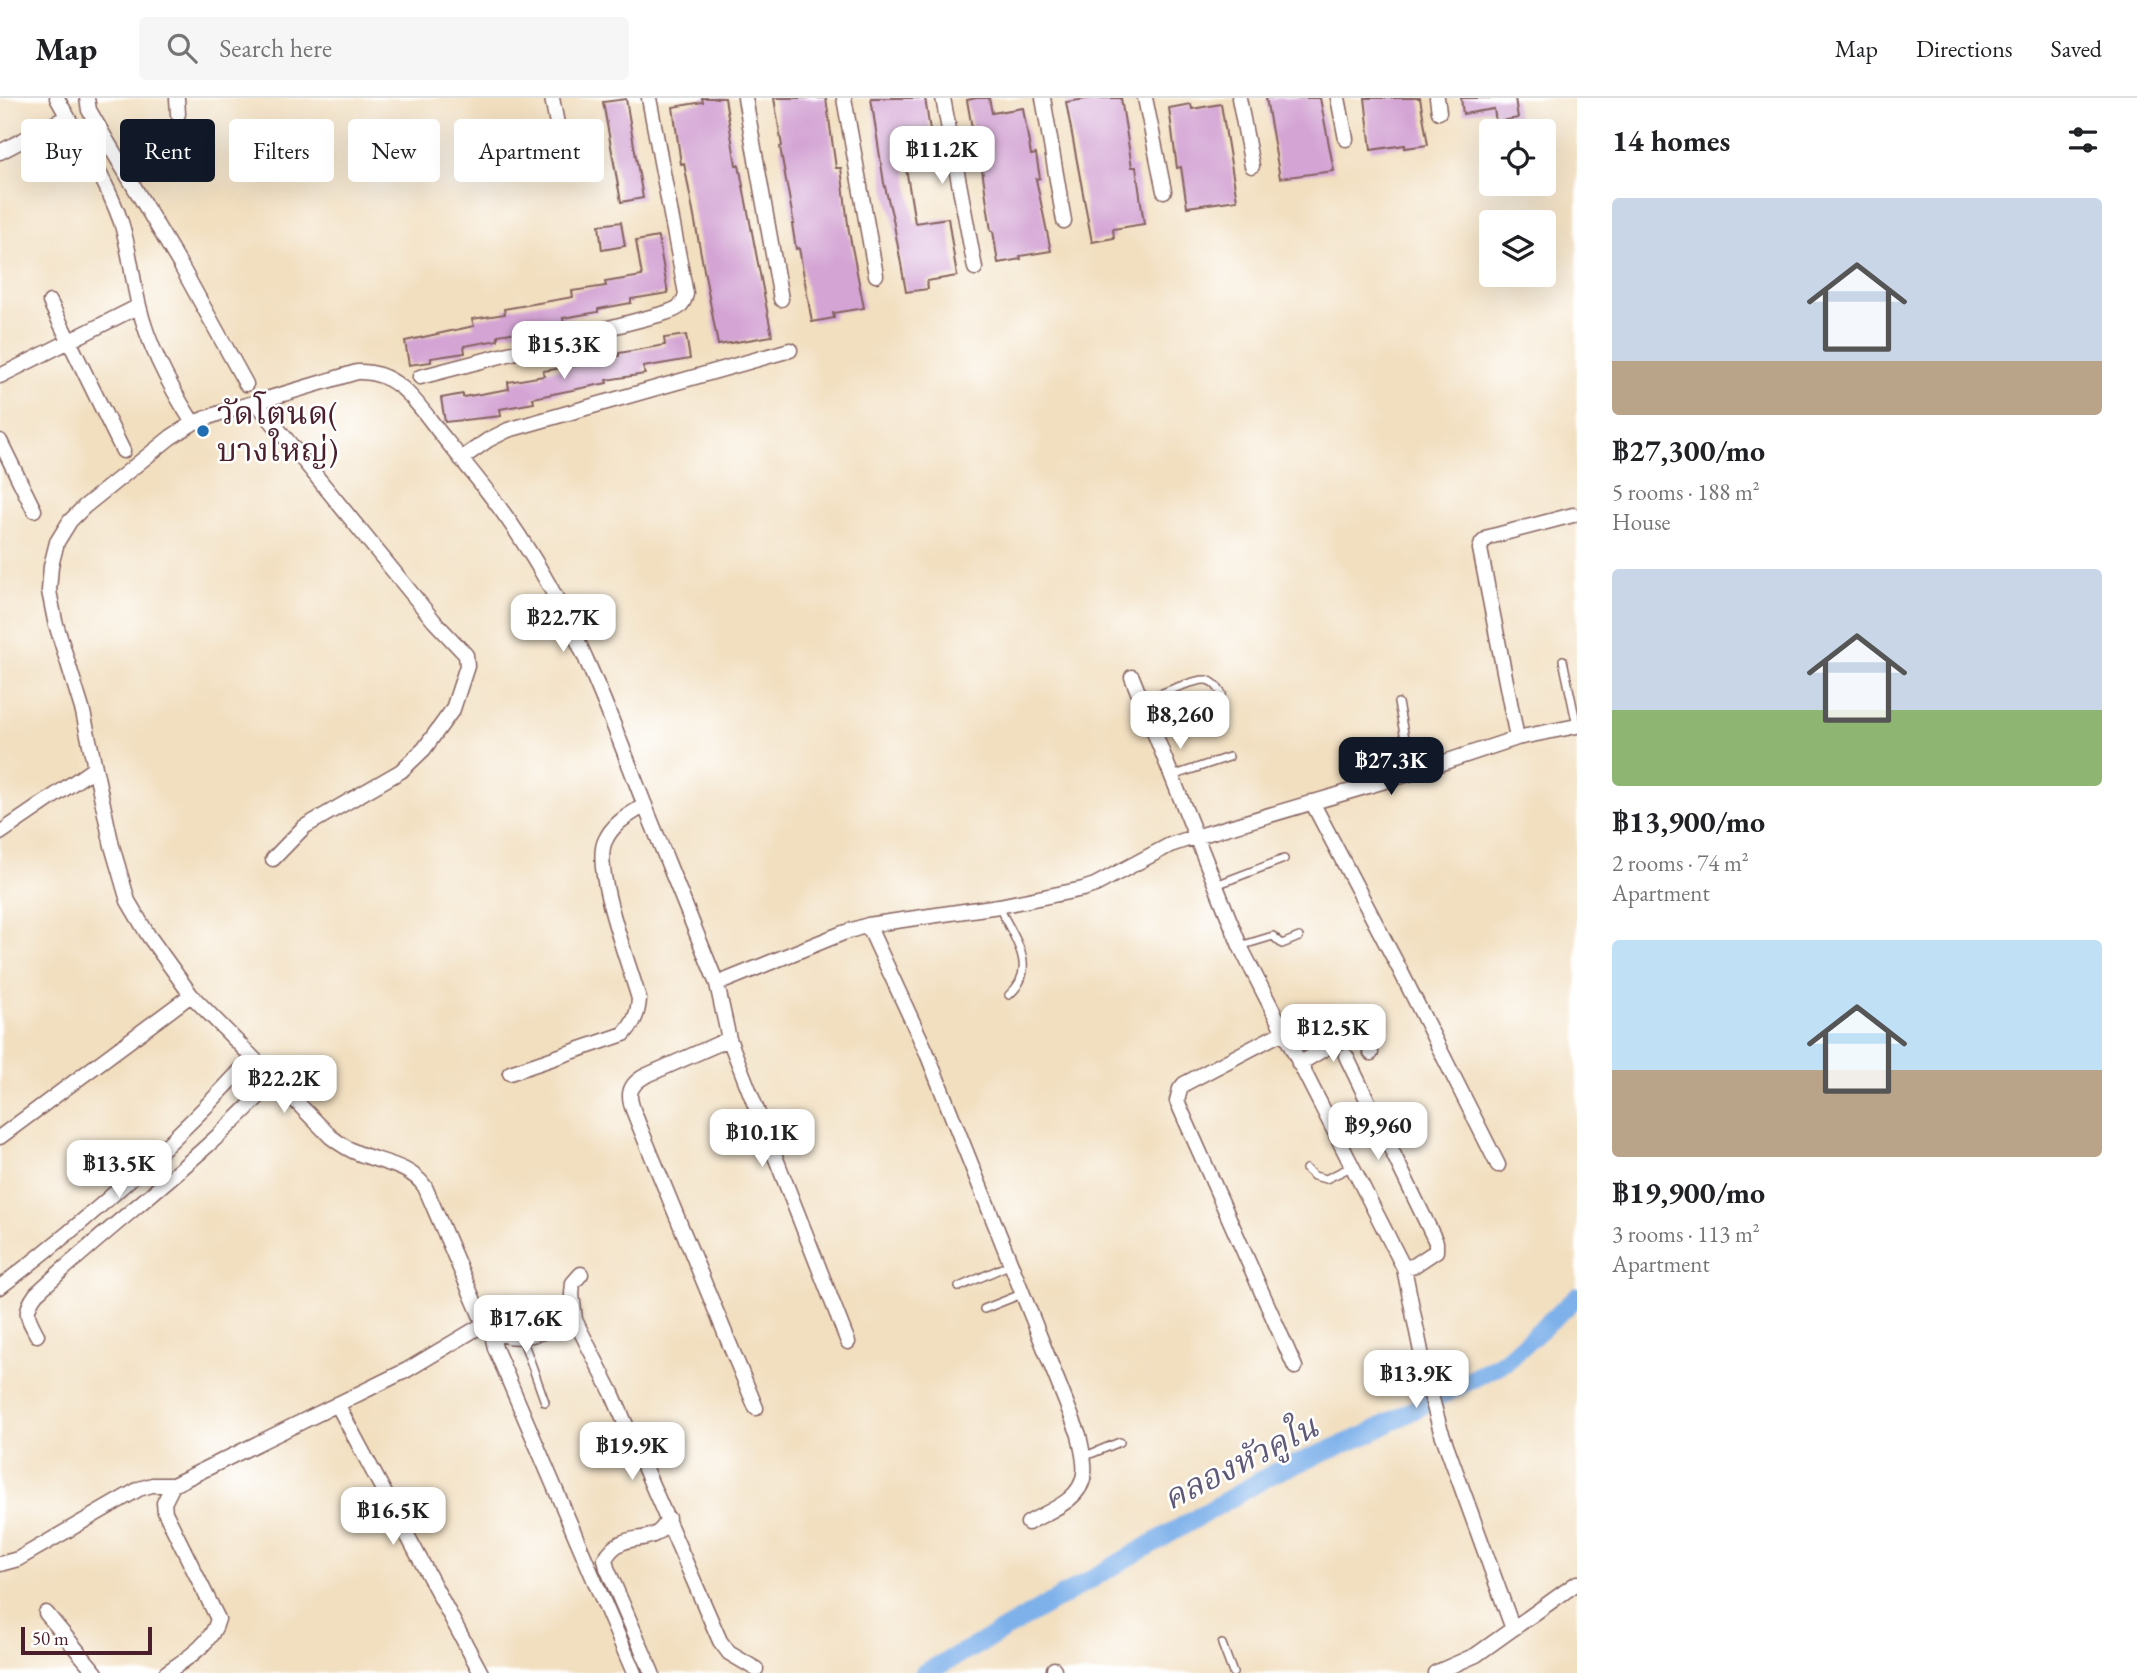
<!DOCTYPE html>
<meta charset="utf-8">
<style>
:root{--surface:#fff;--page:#f6f6f6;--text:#202124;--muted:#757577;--line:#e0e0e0;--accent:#111827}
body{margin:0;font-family:"EB Garamond","Noto Serif Thai",serif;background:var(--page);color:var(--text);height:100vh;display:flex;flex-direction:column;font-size:26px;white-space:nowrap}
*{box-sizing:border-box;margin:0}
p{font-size:23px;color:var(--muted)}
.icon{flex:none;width:38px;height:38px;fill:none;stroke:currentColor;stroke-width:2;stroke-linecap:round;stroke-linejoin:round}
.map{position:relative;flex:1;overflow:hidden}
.drawer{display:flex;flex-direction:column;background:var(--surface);width:560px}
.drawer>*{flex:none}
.banner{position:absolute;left:21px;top:21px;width:665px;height:63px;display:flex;gap:14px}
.controls{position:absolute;left:1479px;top:21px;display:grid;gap:14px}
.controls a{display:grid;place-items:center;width:77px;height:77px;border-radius:7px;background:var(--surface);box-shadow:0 7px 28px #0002;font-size:35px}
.scale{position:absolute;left:21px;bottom:18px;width:131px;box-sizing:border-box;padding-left:7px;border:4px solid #4a1f2b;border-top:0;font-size:19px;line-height:24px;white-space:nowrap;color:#4a1f2b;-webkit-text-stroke:5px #fff;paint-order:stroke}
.price{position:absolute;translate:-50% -60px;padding:0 16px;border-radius:14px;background:#fff;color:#222;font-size:23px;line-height:46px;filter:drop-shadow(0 2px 4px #0008)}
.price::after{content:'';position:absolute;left:50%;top:42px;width:21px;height:16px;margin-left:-10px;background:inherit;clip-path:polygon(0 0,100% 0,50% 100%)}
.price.selected{background:var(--accent);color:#fff}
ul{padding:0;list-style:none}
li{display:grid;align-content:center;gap:14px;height:371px;padding:0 35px}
li span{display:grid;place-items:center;height:217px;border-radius:7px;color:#555}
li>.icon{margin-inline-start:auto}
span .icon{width:126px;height:126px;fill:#fffc;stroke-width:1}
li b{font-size:30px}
h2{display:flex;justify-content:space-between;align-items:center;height:84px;padding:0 35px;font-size:30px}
.tag{padding:0 24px;border-radius:7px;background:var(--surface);box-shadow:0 7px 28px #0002;font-size:24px;line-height:63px}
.tag.selected{background:var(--accent);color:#fff}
header{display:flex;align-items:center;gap:42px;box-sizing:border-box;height:98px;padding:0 35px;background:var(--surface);border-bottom:2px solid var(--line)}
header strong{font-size:33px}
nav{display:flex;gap:38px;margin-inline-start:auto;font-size:24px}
.search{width:490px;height:63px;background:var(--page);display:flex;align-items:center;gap:18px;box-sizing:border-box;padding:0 24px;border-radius:7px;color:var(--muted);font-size:26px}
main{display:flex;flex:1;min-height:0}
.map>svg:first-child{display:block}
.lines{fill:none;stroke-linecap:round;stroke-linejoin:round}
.canal{stroke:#7eb1ea;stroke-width:19}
.building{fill:#d4a5d4}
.service-casing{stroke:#85625f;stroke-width:10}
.minor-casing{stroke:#85625f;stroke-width:17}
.service{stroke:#fff;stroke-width:7}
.minor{stroke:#fff;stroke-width:14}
.poi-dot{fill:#1f6fb2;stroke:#fff;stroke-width:2.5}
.labels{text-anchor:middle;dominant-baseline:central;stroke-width:5;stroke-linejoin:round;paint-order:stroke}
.poi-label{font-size:32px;fill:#4a1f2b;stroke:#fff;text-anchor:start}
.water-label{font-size:33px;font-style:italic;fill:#5f5977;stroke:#fff}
</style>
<header>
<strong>Map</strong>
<div class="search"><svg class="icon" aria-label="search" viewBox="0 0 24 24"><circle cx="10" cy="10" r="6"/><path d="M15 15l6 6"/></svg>Search here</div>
<nav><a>Map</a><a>Directions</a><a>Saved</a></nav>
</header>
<main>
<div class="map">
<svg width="1577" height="1575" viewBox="0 0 1577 1575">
<rect width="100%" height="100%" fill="#fff"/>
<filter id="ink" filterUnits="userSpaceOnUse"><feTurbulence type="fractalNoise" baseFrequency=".0143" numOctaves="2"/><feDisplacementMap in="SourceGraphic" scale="14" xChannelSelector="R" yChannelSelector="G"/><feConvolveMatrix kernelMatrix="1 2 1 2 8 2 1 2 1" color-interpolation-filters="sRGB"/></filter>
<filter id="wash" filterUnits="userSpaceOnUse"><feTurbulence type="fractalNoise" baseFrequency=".00686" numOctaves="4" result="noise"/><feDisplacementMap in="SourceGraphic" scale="28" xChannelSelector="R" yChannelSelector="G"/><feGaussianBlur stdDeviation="1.57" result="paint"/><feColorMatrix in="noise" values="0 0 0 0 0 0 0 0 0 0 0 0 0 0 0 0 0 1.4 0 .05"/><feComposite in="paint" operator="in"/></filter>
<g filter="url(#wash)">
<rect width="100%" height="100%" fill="#f2dfc0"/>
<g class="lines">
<!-- canal -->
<path class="canal" d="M924,1575L983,1544L1274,1375L1366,1337L1506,1263L1577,1199"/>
</g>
<g id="blocks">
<!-- building -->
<path class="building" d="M702,0H725L736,67H739L772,238L718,247L684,65L681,66L673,9L703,4Z
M774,0H826L836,70H841L849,134L864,210L833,215L834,220L812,224L799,150L796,151L792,126H794L780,49L782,48Z
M871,0H925L935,65L906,70L915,125L948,120L957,178L927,183L928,191L906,194L893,121L884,85Z
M976,0H989L992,15L1023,10L1031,57L1036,56L1040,80L1036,81L1051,153L1020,158L1021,161L998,165L993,133H991L980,57L977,58L967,2Z
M1092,0H1121L1132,69H1136L1144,126L1113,131L1114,140L1092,144L1066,4Z
M1266,0H1320L1334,73L1280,80Z
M1365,0H1420L1428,47L1405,50V47L1371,52Z
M1461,0H1515L1518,20L1496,24L1494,11L1463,16Z
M626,1L643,100L621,104L603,4Z
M1191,6L1192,11L1221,6L1237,102L1187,109L1181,69L1177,70L1169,10Z
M621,124L625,148L602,152L599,127Z
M658,139L668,195L631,201V205L598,211V214L563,220L564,226L498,237V242L464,248L465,255L431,260V264L409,267L405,243L474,228L472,221L505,216L504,211L573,199L572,193L606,188L605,184L642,178L636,143Z
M686,237L690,261L643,269L645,276L606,282L607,285L533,300L534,305L500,311L501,318L445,324L441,300L463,296V299L509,291L508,284L544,278L543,273L581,267V264L619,258V255L665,247L664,240Z"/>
</g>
</g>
<g filter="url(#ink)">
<use href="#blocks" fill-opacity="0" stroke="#85625f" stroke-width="2"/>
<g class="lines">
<defs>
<path id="service" d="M1563,562L1577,628
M1142,603C1156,598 1193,581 1206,582C1214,583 1218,590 1222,596
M1398,605L1412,675
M1172,678L1229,659
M1216,787L1284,761
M999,809C1013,839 1040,870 1009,897
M1240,848L1273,838L1282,846L1299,839
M1306,1071L1314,1078L1326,1081L1351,1069
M959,1189L1011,1166
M984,1211L1024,1195
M522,1240L545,1304
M1083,1359L1120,1344
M1222,1546L1233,1575"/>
<path id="minor" d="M57,0C79,40 106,81 121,124C130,152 132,180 139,208C148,247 172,292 193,325L220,315L357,274C401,272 420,311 445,341C473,375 502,410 525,447C577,527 611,619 645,708C669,767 693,826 717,886L843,835L868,827L999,808L1083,791L1095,787L1170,747L1185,742L1412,675L1517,640L1577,628
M87,0L89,12L101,33L181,168L246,286
M177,0L178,16
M552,0L558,31
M745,0L781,201
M844,0L876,177
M943,0L975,170
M1043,0L1064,123
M1145,0L1164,93
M1239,0L1252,68
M1338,0L1346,41
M1437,0L1439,14
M0,54L67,19
M50,204L123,353
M0,278L139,208
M420,279L662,216C675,212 683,210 686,196L649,0
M256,304L434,523L466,557L467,568L453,611L424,651L401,673L304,729L273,761
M0,343L34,412
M461,361L488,342L508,332L790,252
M1132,579L1240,848L1404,1170L1427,1283L1440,1330L1513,1531
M1517,640L1480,451L1482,445L1489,439L1573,417
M1312,704L1398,868L1498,1067
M0,735L95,670
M868,827L926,953L1079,1337C1081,1349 1086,1364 1084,1376C1081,1403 1048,1413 1028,1425
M717,886L729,941L848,1244
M1283,934L1184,986L1180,991L1177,1003L1295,1269
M729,941L645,978C621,991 631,1006 639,1027L756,1310
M1346,958L1436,1144V1153L1415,1167L1404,1170
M1299,966L1346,938L1356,935L1365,940L1371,955
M510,975L624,936C634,925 638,916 639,901C630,868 592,771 605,743C613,725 629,717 645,707
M0,1039L191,897
M581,1176L573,1185L572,1196L575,1222L612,1295L720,1543L729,1555L756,1571
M0,1189C90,1121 176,1043 252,960
M488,1229C513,1250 549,1232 575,1222
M491,1232L495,1250L634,1575
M37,1237C27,1218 23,1214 36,1196C114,1123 202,1061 274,982
M337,1306L481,1575
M0,1466L18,1461L139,1391L152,1387H173
M46,1515L96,1575
M1054,1571V1575
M166,1575C186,1561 212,1546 218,1521L165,1414L164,1405L173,1387L407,1272L484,1226L425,1089C411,1068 384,1065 360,1056C349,1052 340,1046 331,1039L191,897L148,837L128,803L112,748L83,614L55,523L49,493L51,468L57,444L70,423L84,409L171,339L193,325
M652,1575L607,1470L605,1461C624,1427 655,1454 668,1420
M1435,1575L1476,1557L1577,1485"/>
</defs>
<!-- service casing -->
<use href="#service" class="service-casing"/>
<!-- minor casing -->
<use href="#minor" class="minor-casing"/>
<!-- service -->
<use href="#service" class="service"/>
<!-- minor -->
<use href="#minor" class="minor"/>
</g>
</g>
<!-- markers -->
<circle class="poi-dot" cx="203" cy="333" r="7"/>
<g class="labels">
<!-- poi labels -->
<g class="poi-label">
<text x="217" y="315">วัดโตนด(<tspan x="217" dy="37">บางใหญ่)</tspan></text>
</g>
<!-- water labels -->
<g class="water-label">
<text transform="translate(1240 1364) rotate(-27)">คลองหัวคูใน</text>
</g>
</g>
</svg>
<div class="controls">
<a><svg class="icon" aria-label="locate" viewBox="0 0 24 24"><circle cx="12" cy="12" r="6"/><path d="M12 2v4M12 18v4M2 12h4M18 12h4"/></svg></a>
<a><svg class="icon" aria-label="layers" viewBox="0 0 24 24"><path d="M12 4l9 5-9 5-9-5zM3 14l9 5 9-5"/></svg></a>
</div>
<div class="scale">50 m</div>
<b class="price" style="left:942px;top:88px">฿11.2K</b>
<b class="price" style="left:564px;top:283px">฿15.3K</b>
<b class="price" style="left:563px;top:556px">฿22.7K</b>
<b class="price" style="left:1180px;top:653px">฿8,260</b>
<b class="price selected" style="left:1391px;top:699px">฿27.3K</b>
<b class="price" style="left:1333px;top:966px">฿12.5K</b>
<b class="price" style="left:284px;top:1017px">฿22.2K</b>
<b class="price" style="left:1378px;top:1064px">฿9,960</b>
<b class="price" style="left:762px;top:1071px">฿10.1K</b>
<b class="price" style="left:119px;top:1102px">฿13.5K</b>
<b class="price" style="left:526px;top:1257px">฿17.6K</b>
<b class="price" style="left:1416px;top:1312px">฿13.9K</b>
<b class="price" style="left:632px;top:1384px">฿19.9K</b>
<b class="price" style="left:393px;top:1449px">฿16.5K</b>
<div class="banner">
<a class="tag">Buy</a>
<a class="tag selected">Rent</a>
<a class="tag">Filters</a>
<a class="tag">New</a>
<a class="tag">Apartment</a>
</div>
</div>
<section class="drawer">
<h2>14 homes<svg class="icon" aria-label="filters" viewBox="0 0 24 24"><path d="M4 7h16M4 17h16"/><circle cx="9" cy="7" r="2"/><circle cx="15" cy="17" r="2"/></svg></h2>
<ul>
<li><span style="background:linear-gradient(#c9d6e8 75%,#b9a48a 0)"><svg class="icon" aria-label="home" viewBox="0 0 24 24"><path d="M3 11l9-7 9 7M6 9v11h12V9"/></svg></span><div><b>฿27,300/mo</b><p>5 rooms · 188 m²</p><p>House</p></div></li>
<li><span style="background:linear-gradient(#c9d6e8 65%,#8fb573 0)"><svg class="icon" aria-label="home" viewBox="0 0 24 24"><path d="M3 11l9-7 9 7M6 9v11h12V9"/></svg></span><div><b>฿13,900/mo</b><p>2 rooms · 74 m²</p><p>Apartment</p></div></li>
<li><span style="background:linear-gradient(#bfe0f5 60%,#b9a48a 0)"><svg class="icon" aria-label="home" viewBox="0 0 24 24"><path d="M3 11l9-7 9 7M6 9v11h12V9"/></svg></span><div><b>฿19,900/mo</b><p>3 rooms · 113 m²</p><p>Apartment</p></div></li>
</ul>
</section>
</main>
